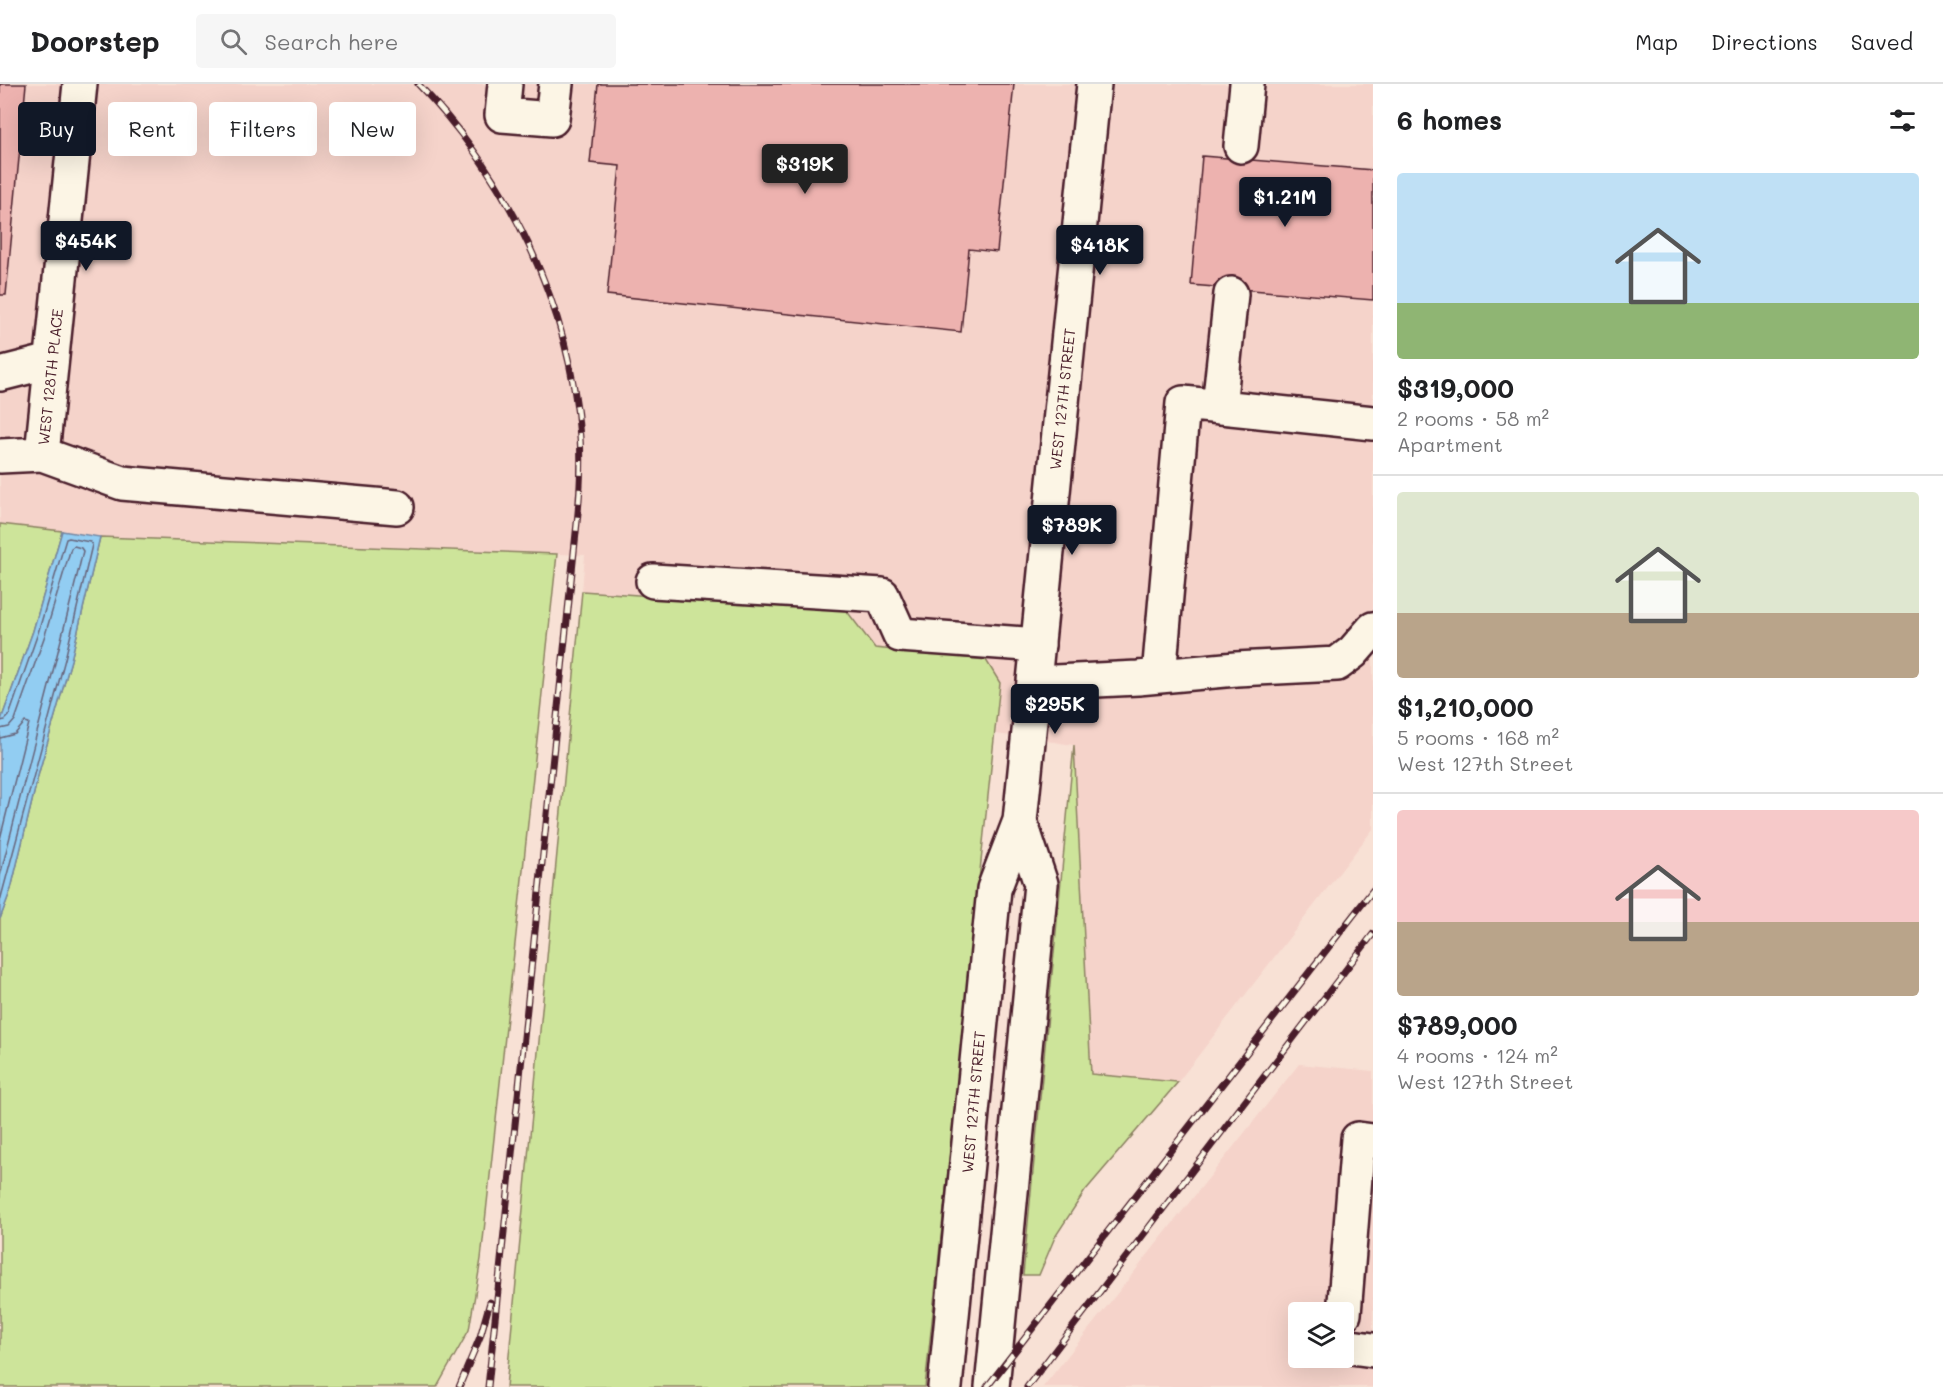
<!DOCTYPE html>
<meta charset="utf-8">
<style>
:root{--surface:#fff;--page:#f6f6f6;--text:#202124;--muted:#757577;--line:#e0e0e0;--accent:#111827}
body{margin:0;font-family:Mali,sans-serif;background:var(--page);color:var(--text);height:100vh;display:flex;flex-direction:column;font-size:22px;white-space:nowrap}
*{box-sizing:border-box;margin:0}
p{font-size:20px;color:var(--muted)}
.icon{flex:none;width:33px;height:33px;fill:none;stroke:currentColor;stroke-width:2;stroke-linecap:round;stroke-linejoin:round}
.map{position:relative;flex:1;overflow:hidden}
.panel{display:flex;flex-direction:column;background:var(--surface);width:570px}
.panel>*{flex:none}
.hud{position:absolute;left:18px;top:18px;width:570px;height:54px;display:flex;gap:12px}
.controls{position:absolute;left:1288px;top:1218px;display:grid;gap:12px}
.controls a{display:grid;place-items:center;width:66px;height:66px;border-radius:6px;background:var(--surface);box-shadow:0 6px 24px #0002;font-size:30px}
.price{position:absolute;translate:-50% -51px;padding:0 14px;border-radius:6px;background:var(--accent);color:#fff;font-size:20px;line-height:39px;filter:drop-shadow(0 2px 3px #0008)}
.price::after{content:'';position:absolute;left:50%;top:36px;width:18px;height:14px;margin-left:-9px;background:inherit;clip-path:polygon(0 0,100% 0,50% 100%)}
.price.on{background:#222;color:#fff}
ul{padding:0;list-style:none}
li{display:grid;align-content:center;gap:12px;height:318px;padding:0 24px}
li+li{border-top:2px solid var(--line)}
li span{display:grid;place-items:center;height:186px;border-radius:6px;color:#555}
li>.icon{margin-inline-start:auto}
span .icon{width:108px;height:108px;fill:#fffc;stroke-width:1}
li b{font-size:26px}
h2{display:flex;justify-content:space-between;align-items:center;height:72px;padding:0 24px;font-size:26px}
.chip{padding:0 21px;border-radius:6px;background:var(--surface);box-shadow:0 6px 24px #0002;font-size:21px;line-height:54px}
.chip.on{background:var(--accent);color:#fff}
header{display:flex;align-items:center;gap:36px;box-sizing:border-box;height:84px;padding:0 30px;background:var(--surface);border-bottom:2px solid var(--line)}
header strong{font-size:28px}
nav{display:flex;gap:33px;margin-inline-start:auto;font-size:21px}
.search{width:420px;height:54px;background:var(--page);display:flex;align-items:center;gap:15px;box-sizing:border-box;padding:0 21px;border-radius:6px;color:var(--muted);font-size:22px}
main{display:flex;flex:1;min-height:0}
.map>svg:first-child{display:block}
.built{fill:#f5d3ca;fill-rule:evenodd}
.green{fill:#cde49a;stroke:#8c8262;stroke-width:1.5}
.water{fill:#92cdf2;stroke:#7587a2;stroke-width:1.5}
.lines{fill:none;stroke-linecap:round;stroke-linejoin:round}
.shore{stroke:#67657b;stroke-width:1.5}
.building{fill:#edb2af;stroke:#4a1f2b;stroke-width:1.5}
.minor-casing{stroke:#4a1f2b;stroke-width:38}
.major-casing{stroke:#4a1f2b;stroke-width:38}
.minor{stroke:#fcf5e5;stroke-width:33}
.major{stroke:#fcf5e5;stroke-width:33}
.rail-casing{stroke:#4a1f2b;stroke-width:7}
.rail{stroke:#fcf5e5;stroke-width:4.5;stroke-dasharray:14;stroke-linecap:butt}
.labels{text-anchor:middle;dominant-baseline:central;stroke-width:5;stroke-linejoin:round;paint-order:stroke}
.street-label{font-size:15px;fill:#4a1f2b;stroke:#fcf5e5}
</style>
<header>
<strong>Doorstep</strong>
<div class="search"><svg class="icon" aria-label="search" viewBox="0 0 24 24"><circle cx="10" cy="10" r="6"/><path d="M15 15l6 6"/></svg>Search here</div>
<nav><a>Map</a><a>Directions</a><a>Saved</a></nav>
</header>
<main>
<div class="map">
<svg width="1373" height="1303" viewBox="0 0 1373 1303">
<rect width="100%" height="100%" fill="#f8e1d5"/>
<filter id="ink" filterUnits="userSpaceOnUse"><feTurbulence type="fractalNoise" baseFrequency=".0167" numOctaves="2"/><feDisplacementMap in="SourceGraphic" scale="12" xChannelSelector="R" yChannelSelector="G"/><feConvolveMatrix kernelMatrix="1 2 1 2 8 2 1 2 1" color-interpolation-filters="sRGB"/></filter>
<g filter="url(#ink)">
<!-- built -->
<path class="built" d="M0,0H1373V745L1178,998L1091,990L1074,661L996,650L1000,599L986,577L875,564L846,526L582,507L585,471L100,453L62,447L0,440Z
M1299,980L1373,987V1303H1043ZM1299,1228H1344V1274H1299Z"/>
<!-- green -->
<path class="green" d="M0,440L62,447L33,547L0,639Z
M100,453L557,470L481,1175L469,1246L437,1303H0V835L11,805L39,688L71,576Z
M582,507L846,526L875,564L986,576L1000,599L925,1303H506Z
M1074,661L1091,990L1178,998L1085,1107L1055,1153L1039,1191H1023Z"/>
<!-- water -->
<path class="water" d="M62,447L100,453L71,576L39,688L11,805L0,835V639L33,547Z"/>
<g class="lines">
<!-- shore -->
<path class="shore" d="M0,637L5,636L9,632L38,549L66,455L69,454L90,458L92,461L65,575L0,817
M0,645L9,643L15,636L45,551L71,464L74,462L81,464L83,467C57,576 27,684 0,792
M0,654L15,650L25,638L29,639L0,755"/>
</g>
<!-- building -->
<path class="building" d="M0,0H26L6,211H0Z
M598,0H1014L997,168L969,165L961,248L607,211L620,82L590,79Z
M1202,72L1373,86V216L1191,201Z"/>
<g class="lines">
<defs>
<path id="minor" d="M505,0L502,31L552,35L556,0
M1241,62L1247,0
M0,290L51,277
M1219,323L1231,210
M42,370L80,0
M0,372L42,370L122,399L397,423
M653,497L882,511L900,551L1038,561
M1159,592L1183,319L1373,339
M1034,599L1138,594L1236,585L1337,580L1353,568L1373,545
M1344,1230L1358,1055L1373,1057
M1344,1262L1373,1266"/>
<path id="major" d="M945,1303L994,805L1020,737L1094,0
M992,1303L1041,800L1020,737"/>
</defs>
<!-- minor casing -->
<use href="#minor" class="minor-casing"/>
<!-- major casing -->
<use href="#major" class="major-casing"/>
<!-- minor -->
<use href="#minor" class="minor"/>
<!-- major -->
<use href="#major" class="major"/>
<defs>
<path id="rail" d="M418,0C509,94 570,221 580,353C582,382 580,410 577,439L488,1303
M459,1303L480,1253L490,1218
M987,1303L1373,806
M1027,1303L1373,850"/>
</defs>
<!-- rail casing -->
<use href="#rail" class="rail-casing"/>
<!-- rail -->
<use href="#rail" class="rail"/>
</g>
</g>
<g class="labels">
<!-- street labels -->
<g class="street-label">
<text transform="translate(50 293) rotate(-84)">WEST 128TH PLACE</text>
<text transform="translate(1062 315) rotate(-84)">WEST 127TH STREET</text>
<text transform="translate(973 1018) rotate(-85)">WEST 127TH STREET</text>
</g>
</g>
</svg>
<div class="controls">
<a><svg class="icon" aria-label="layers" viewBox="0 0 24 24"><path d="M12 4l9 5-9 5-9-5zM3 14l9 5 9-5"/></svg></a>
</div>
<b class="price on" style="left:805px;top:111px">$319K</b>
<b class="price" style="left:1285px;top:144px">$1.21M</b>
<b class="price" style="left:86px;top:188px">$454K</b>
<b class="price" style="left:1100px;top:192px">$418K</b>
<b class="price" style="left:1072px;top:472px">$789K</b>
<b class="price" style="left:1055px;top:651px">$295K</b>
<div class="hud">
<a class="chip on">Buy</a>
<a class="chip">Rent</a>
<a class="chip">Filters</a>
<a class="chip">New</a>
</div>
</div>
<section class="panel">
<h2>6 homes<svg class="icon" aria-label="filters" viewBox="0 0 24 24"><path d="M4 7h16M4 17h16"/><circle cx="9" cy="7" r="2"/><circle cx="15" cy="17" r="2"/></svg></h2>
<ul>
<li><span style="background:linear-gradient(#bfe0f5 70%,#8fb573 0)"><svg class="icon" aria-label="home" viewBox="0 0 24 24"><path d="M3 11l9-7 9 7M6 9v11h12V9"/></svg></span><div><b>$319,000</b><p>2 rooms · 58 m²</p><p>Apartment</p></div></li>
<li><span style="background:linear-gradient(#dfe7d0 65%,#b9a48a 0)"><svg class="icon" aria-label="home" viewBox="0 0 24 24"><path d="M3 11l9-7 9 7M6 9v11h12V9"/></svg></span><div><b>$1,210,000</b><p>5 rooms · 168 m²</p><p>West 127th Street</p></div></li>
<li><span style="background:linear-gradient(#f6c9c9 60%,#b9a48a 0)"><svg class="icon" aria-label="home" viewBox="0 0 24 24"><path d="M3 11l9-7 9 7M6 9v11h12V9"/></svg></span><div><b>$789,000</b><p>4 rooms · 124 m²</p><p>West 127th Street</p></div></li>
</ul>
</section>
</main>
